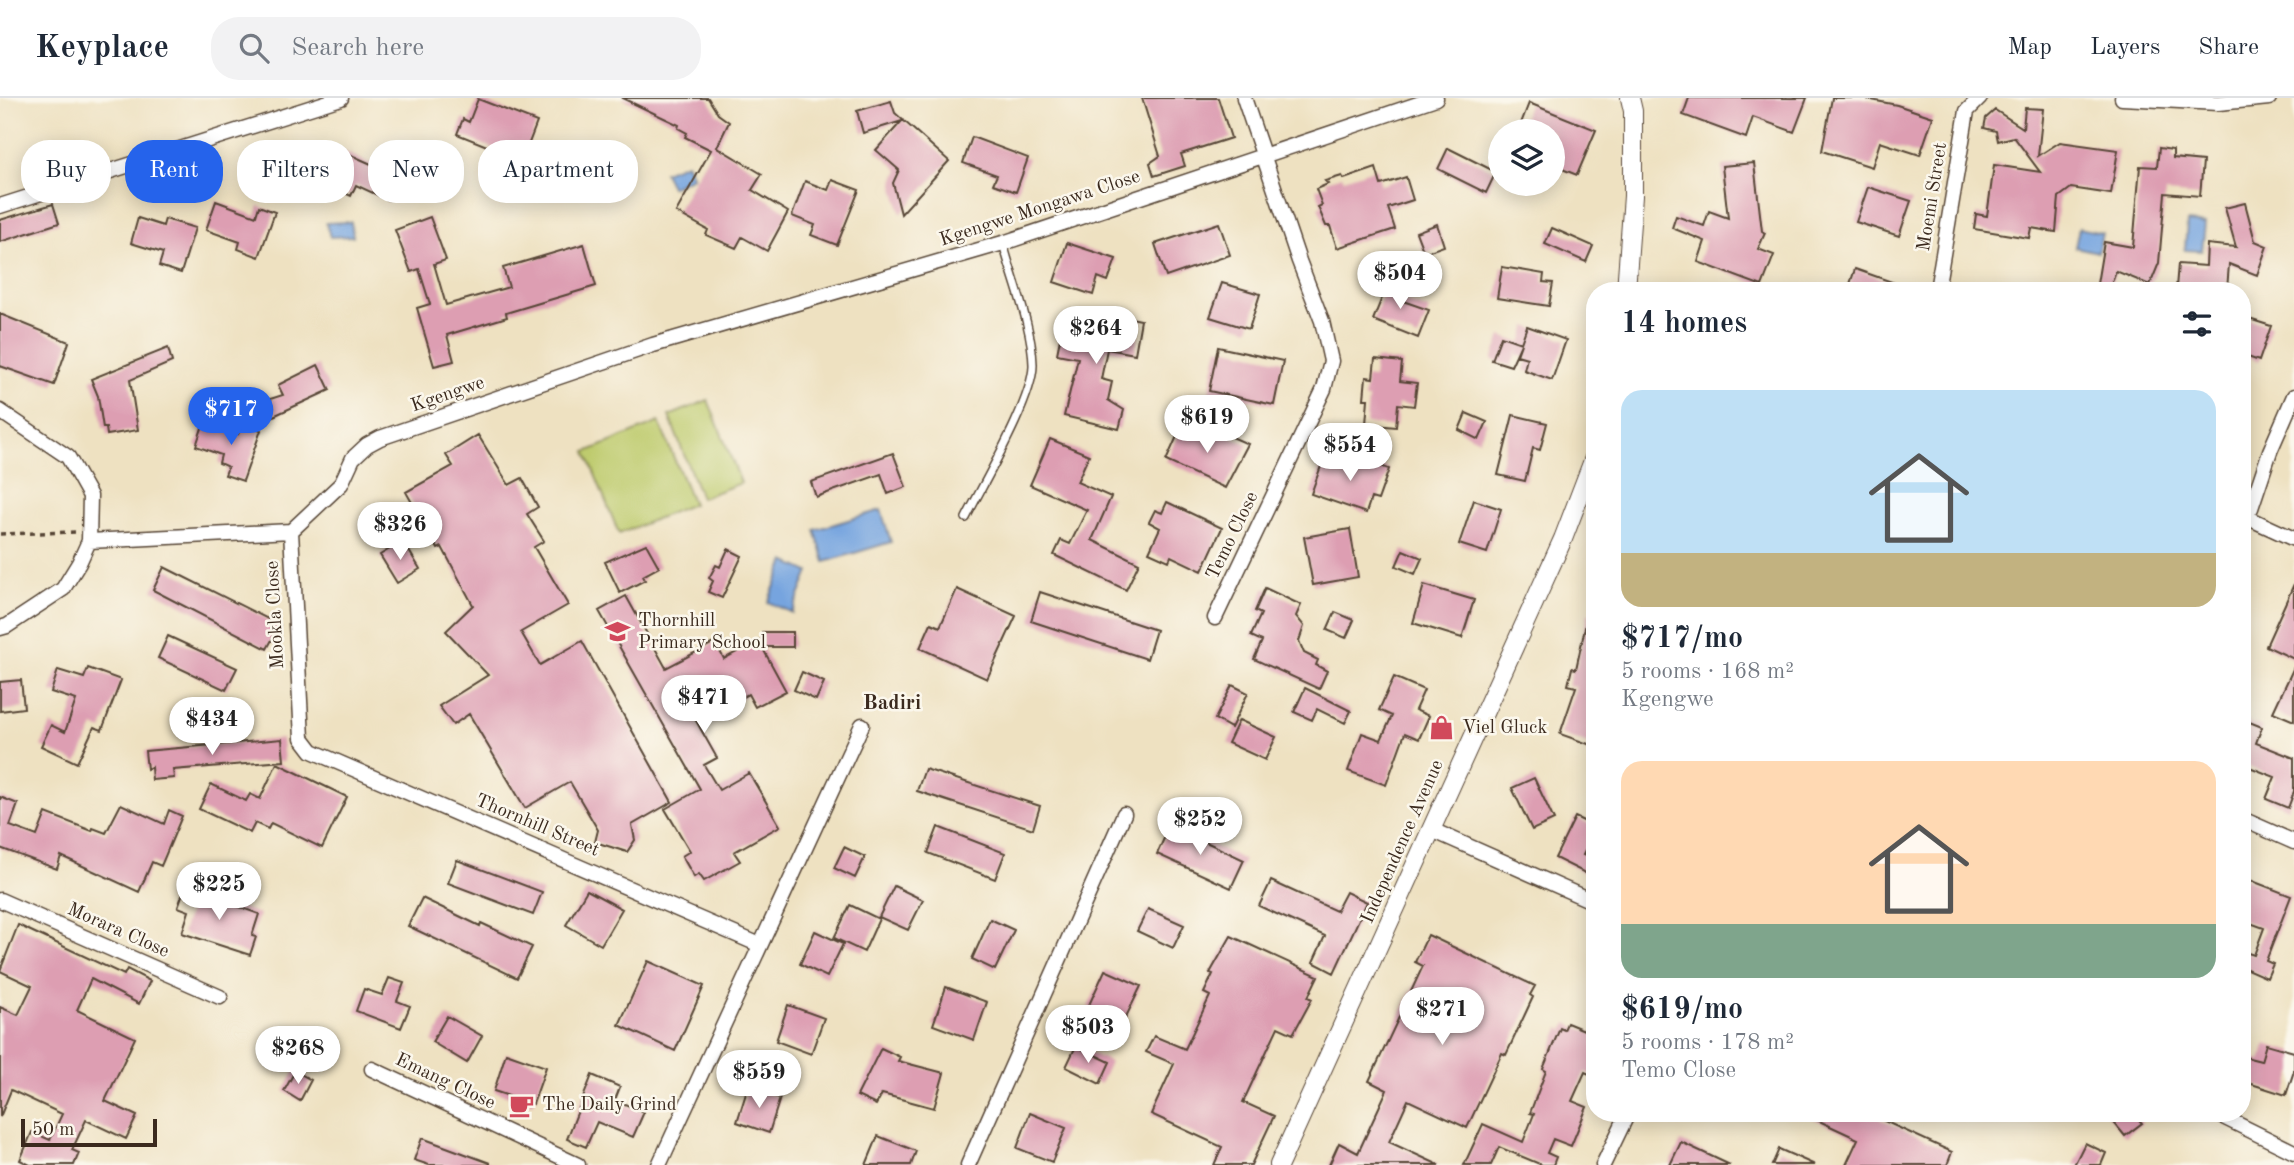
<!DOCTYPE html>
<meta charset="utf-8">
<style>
:root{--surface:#fff;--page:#f2f2f3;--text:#1f2937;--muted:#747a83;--line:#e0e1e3;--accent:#2563eb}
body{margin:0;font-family:"Old Standard TT",serif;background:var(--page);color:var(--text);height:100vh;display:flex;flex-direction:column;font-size:26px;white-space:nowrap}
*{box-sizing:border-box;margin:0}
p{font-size:23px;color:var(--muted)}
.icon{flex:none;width:38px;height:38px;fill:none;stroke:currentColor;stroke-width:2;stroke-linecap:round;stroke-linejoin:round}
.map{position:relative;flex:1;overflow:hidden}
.panel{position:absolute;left:1586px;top:184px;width:665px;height:840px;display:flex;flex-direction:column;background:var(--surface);border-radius:28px;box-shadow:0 4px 18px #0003}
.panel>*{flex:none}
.banner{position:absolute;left:21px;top:42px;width:665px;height:63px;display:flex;gap:14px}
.controls{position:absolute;left:1488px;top:21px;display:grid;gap:14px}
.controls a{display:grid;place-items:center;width:77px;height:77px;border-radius:50%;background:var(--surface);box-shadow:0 4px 18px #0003;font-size:35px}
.scale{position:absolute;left:21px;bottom:18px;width:136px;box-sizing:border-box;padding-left:7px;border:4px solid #3b2a1e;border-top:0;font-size:19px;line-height:24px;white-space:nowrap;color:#3b2a1e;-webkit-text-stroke:5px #fbf7ec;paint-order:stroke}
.price{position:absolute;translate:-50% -60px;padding:0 16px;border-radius:24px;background:#fff;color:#222;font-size:23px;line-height:46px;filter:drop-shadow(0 2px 4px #0008)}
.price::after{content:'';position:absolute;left:50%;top:42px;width:21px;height:16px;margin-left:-10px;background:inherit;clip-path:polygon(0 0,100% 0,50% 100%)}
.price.current{background:var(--accent);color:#fff}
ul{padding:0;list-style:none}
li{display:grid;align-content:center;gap:14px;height:371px;padding:0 35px}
li span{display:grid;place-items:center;height:217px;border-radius:21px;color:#555}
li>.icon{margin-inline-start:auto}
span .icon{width:126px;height:126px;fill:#fffc;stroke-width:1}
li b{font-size:30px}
h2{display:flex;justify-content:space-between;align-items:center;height:84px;padding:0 35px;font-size:30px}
.pill{padding:0 24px;border-radius:28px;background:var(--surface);box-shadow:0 4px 18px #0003;font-size:24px;line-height:63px}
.pill.current{background:var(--accent);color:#fff}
header{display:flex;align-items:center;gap:42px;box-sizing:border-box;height:98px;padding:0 35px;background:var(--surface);border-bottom:2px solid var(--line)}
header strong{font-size:33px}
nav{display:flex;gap:38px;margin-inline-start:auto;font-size:24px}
.search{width:490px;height:63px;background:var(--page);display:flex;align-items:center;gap:18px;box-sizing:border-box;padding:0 24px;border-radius:28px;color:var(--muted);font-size:26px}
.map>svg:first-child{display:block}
.green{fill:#becb6d;stroke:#7c7a46;stroke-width:2}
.water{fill:#76a4df;stroke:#58677e;stroke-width:2}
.building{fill:#dd9eb2}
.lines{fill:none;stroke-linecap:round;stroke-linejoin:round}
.service-casing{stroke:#564536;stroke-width:10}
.minor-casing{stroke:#564536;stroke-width:17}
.tertiary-casing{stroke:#564536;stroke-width:20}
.path{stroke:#564536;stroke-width:3.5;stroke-dasharray:5 5;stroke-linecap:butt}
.service{stroke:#fff;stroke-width:7}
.minor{stroke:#fff;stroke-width:14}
.tertiary{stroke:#fff;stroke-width:18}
.labels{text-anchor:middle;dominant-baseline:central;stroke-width:5;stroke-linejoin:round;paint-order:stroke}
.street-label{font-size:19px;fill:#3b2a1e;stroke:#fbf7ec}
.poi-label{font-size:19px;fill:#3b2a1e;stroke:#fbf7ec;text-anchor:start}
.neighbourhood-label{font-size:21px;font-weight:bold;fill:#3b2a1e;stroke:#fbf7ec}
</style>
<header>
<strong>Keyplace</strong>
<div class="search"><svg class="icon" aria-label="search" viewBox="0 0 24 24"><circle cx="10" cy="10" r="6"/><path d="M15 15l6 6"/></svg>Search here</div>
<nav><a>Map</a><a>Layers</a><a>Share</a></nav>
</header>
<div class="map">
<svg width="2294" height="1067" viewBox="0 0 2294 1067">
<rect width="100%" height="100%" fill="#fbf7ec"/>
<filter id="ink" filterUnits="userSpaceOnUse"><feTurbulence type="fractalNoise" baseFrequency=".0143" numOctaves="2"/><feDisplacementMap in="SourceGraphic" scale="14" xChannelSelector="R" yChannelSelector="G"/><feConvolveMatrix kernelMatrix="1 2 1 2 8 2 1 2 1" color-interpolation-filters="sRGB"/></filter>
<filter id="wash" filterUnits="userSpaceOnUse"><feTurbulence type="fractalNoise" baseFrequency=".00686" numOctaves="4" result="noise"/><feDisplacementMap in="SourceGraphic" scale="28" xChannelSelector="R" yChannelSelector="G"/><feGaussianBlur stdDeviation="1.57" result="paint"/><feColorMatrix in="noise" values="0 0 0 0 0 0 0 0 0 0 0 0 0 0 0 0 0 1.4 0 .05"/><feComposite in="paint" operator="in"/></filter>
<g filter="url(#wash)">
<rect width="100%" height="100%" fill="#eee1c1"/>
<!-- green -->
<path class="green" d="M708,302L741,385L701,400L669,318Z
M659,324L693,406L619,436L586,354Z"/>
<!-- water -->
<path class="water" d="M686,65L693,79L671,89L664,74Z
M351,124L353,138L330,139L326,125Z
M2187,124L2205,126L2202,153L2185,152Z
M2079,130L2102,135L2098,154L2075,149Z
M881,412L891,444L825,464L815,432Z
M785,463L809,474L792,515L768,504Z"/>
<g id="blocks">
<!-- building -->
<path class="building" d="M622,0H708L718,16L729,24L717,49L762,76L752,92L788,114L767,153L742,139L736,150L706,137L708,132L676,114L711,52L685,39L687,35L678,30L679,27Z
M1142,0H1218L1231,40L1181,56L1185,68L1154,78L1150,65L1160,58Z
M1689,0H1807L1794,34L1753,19L1746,40L1683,17Z
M1832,0H1861L1897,7L1933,19L1920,57L1880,44L1872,69L1822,53Z
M478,1L537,24L521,66L500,58L502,54L457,36L463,21L469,24Z
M891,3L895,15L949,63L901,116L893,85L899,72L876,52L902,23L863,35L857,13Z
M1529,5L1596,32L1577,77L1552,67V33H1518Z
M2025,10L2043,11L2038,58L2060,44L2118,52L2111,96L2071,90L2059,99L2056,134L2031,130L2029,140L1974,131L1976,116L1987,118L1994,67L2040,74L2014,39L1998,43L1996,33L1984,30L1986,20L1995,12L2023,30Z
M972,39L1028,60L1016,94L993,86L997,77L963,65Z
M1448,50L1496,74L1486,95L1438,71Z
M2159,50L2173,52V60L2203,63L2200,98L2165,95L2159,165L2150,187L2116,173L2109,192H2096L2104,144L2133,149L2140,68L2157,69Z
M340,52L398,78L388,102L356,87L351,98L325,86Z
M1754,65L1762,133L1765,135L1758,151L1774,157L1762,188L1698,164L1705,143L1672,130L1676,118L1704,128L1709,113L1728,120L1722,68Z
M1376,70L1381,87L1406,79L1413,102L1388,110L1395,131L1337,150L1330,128H1326L1318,109L1322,107L1316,91L1328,86L1325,83L1342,78L1344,81Z
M832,82L859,92L837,147L811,137L815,127L792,118L805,83L828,92Z
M1868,89L1911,103L1899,138L1856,124Z
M216,103L256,118L259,108L275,114L259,159L238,151L240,144L206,132Z
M2245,105L2255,143L2267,148L2257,177L2229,166L2227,192H2183V190H2176L2178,166L2206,168L2207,146L2236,149L2225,110Z
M53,106L59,125L0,144V122Z
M430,119L446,162L434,166L446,207L509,189L503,170L584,146L596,188L506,215L507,219L447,237L454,263L434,268L417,210L430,206L419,171L411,174L395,132Z
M138,120L163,128L165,121L195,130L181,175L159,168L163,155L131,145Z
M1219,125L1230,157L1166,179L1155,146Z
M1437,126L1444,148L1424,155L1416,134Z
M1552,130L1593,148L1586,164L1545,146Z
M1067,145L1116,161L1108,183L1098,179L1093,197L1054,184Z
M1502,169L1544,176L1543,184L1553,185L1549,208L1497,200Z
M1855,171L1909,190L1908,192H1848Z
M1390,180L1407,187L1403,203L1429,212L1418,240L1373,222Z
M1222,185L1260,196L1249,231L1210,219Z
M1101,214L1141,222L1135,256L1107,251L1101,281L1112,284L1108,302L1124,312L1119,331L1064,318L1078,260L1057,256L1063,226L1087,231L1088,227L1099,226Z
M0,216L69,244L54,287L0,268Z
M2249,221L2271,228L2259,263L2242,257V244Z
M1527,228L1566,242L1552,282L1524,272L1527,260L1517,257L1521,246L1511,268L1492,262L1501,238L1521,245Z
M1218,249L1283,263L1274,307L1209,293Z
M168,250L172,264L130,282L138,332L107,337L106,330H103L98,298L91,281Z
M1375,261L1402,264L1400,283L1417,285L1414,308L1398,306L1396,329L1366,326L1368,301H1364L1366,279L1373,280Z
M318,267L330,292L269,320L264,303L283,297L278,287Z
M1466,315L1487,324L1479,342L1459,332Z
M1513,317L1547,325L1540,352L1533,350L1525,383L1498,377Z
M204,324L238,336L242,325L261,332L243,383L225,377L228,369L219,365L221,357L196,348Z
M1182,327L1211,339L1214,331L1248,346L1225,390L1166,363Z
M478,337L509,387L522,380L538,409L527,416L544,443L534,449L568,507L521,534L540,567L582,543L672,704L632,727L635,742L627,754L595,744L598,732L570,684L525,710L469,616L453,627L439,608L488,577L446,533L473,507L442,449L438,451L406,394L453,368L446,357Z
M1050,341L1089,357L1077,384L1111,399L1092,442L1139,465L1126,492L1054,457L1061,442L1070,446L1087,412L1030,387Z
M893,355L906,389L888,396L881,376L816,399L811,384Z
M1325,357L1352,367L1355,359L1389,371L1378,402L1371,400L1366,415L1311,396Z
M1474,402L1501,411L1487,455L1459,446Z
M1167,404L1222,430L1202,473L1171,458L1169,463L1149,454L1160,430L1149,424L1155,412L1162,415Z
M1350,431L1358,479L1313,487L1304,439Z
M403,443L420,471L397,485L380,457Z
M646,446L659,469L643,478L645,482L620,495L605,464Z
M728,451L742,458L722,500L708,494L713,483L709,480L716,467L720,469Z
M1403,452L1422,460L1415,476L1396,468Z
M164,469L280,527L267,551L153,492Z
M2294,486V561L2266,548Z
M1424,487L1474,502L1462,540L1413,525Z
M1265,490L1301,507L1296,518L1304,528L1299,543L1304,555L1318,562L1316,567L1327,573L1319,591L1254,561L1262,543L1251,538L1261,516L1255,513Z
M957,491L1016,518L987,581L920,550L931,525L940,529Z
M1040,494L1156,532L1147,561L1031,523Z
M626,498L666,570L715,544L724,561L759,542L762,548V534H793V549H762L786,593L755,609L748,596L726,608L716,590L686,605L717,660L704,667L719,692L749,675L780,728L734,754L740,763L704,783L699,776L694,779L682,758L690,753L665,711L700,691L599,513Z
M1335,514L1354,522L1346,540L1327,532Z
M1588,516L1594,517V648L1560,636L1576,589L1568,587L1572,570L1576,571Z
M168,538L237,570L226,592L158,560Z
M2294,569V623L2273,614Z
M88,570L121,582L102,632L94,629L77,665L41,648L51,627L65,634L76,602L51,594L58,572L84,580Z
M802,574L824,584L816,602L794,592Z
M1394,579L1424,592L1415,612L1429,618L1419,641L1405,635L1386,687L1348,673L1362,635L1381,642L1392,618L1379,612Z
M21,582L24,610L0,613V584Z
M1232,587L1248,595L1231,630L1215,621Z
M1305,590L1351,613L1345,625L1317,611L1312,622L1294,614Z
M2242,621L2262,629L2256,645L2294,660V694L2288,710L2266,701L2275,679L2247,668L2242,678Z
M1239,622L1276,639L1265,662L1228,645Z
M282,641L284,663L173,672L174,680L152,682L151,669L147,671L145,653Z
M277,665L347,699L322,750L271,725L268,731L255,725L250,735L199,711L211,686L246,703L250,696L260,701Z
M925,671L1040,708L1033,731L917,693Z
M1534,680L1554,722L1532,732L1512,690Z
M0,699L18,706L10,728L37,738L46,715L92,733L93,730L106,735L121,706L164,726L169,712L182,718L161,768L152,764L139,794L61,758L57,771L0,750Z
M1575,719L1594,728V735L1583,757L1594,762L1587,776L1555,760Z
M1170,727L1244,762L1231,790L1157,756Z
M938,729L1005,755L995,781L928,755Z
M844,749L865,759L855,780L834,770Z
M457,762L542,794L533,817L448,785Z
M2242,779L2291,798L2266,863L2273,866L2267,880L2242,869L2245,854L2254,857L2264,830L2242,822Z
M1271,783L1336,813L1346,794L1367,804L1334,875L1313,864L1325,838L1259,808Z
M894,788L923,802L908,832L879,819Z
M185,789L259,816L252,838L256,839L250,857L182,835L189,813L178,809Z
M587,792L622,811L601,847L566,827Z
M422,800L480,828L481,825L532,849L517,880L408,828Z
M850,807L879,821L864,854L834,840Z
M1148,811L1184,827L1173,850L1137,833Z
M990,821L1014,832L995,872L972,861Z
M18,827L124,877L127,871L150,883L139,906L91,881L77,912L135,940L105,1003L137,1018L126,1041L86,1022L72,1052L79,1055L74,1067H30L20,1062L32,1034L50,1042L62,1016L11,992L0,1019V909L18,917L32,888L0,873Z
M815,833L843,846L827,879L800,866Z
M1428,837L1535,888L1530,897L1533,899L1506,957L1502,955L1467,1030L1408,1002L1389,1044L1439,1067H1329L1339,1045L1358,1055L1387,992L1369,983L1423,868L1415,864Z
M1231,838L1318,878L1308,899L1312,901L1293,936L1278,929L1243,1004L1274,1018L1251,1067H1214L1222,1049L1151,1016L1174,966L1146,954L1154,938L1185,951L1210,898L1204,895L1213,876L1210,875Z
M648,863L704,888L675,953L619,927Z
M1105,872L1141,888L1123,925L1088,909Z
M389,880L404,885L397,903L410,908L401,930L356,913L364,891L382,897Z
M946,889L987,904L974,942L933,927Z
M788,907L824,920L811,956L776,943Z
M447,918L482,938L467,965L432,944Z
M1567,925L1594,936V978L1585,974L1572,1003L1587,1009L1571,1048L1553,1041L1547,1055L1556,1059L1553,1067H1542L1499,1049L1491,1067H1464L1483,1026L1523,1044L1534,1016L1530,1015L1546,973L1543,971L1560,930L1564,932Z
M2266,946L2294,954V973L2286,997L2242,983V969L2245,959L2261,963Z
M1076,948L1110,964L1100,986L1066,969Z
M881,950L900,959L898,963L944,975L934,1010L882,996L876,1007L857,998Z
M506,955L546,969L533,1006L494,993Z
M295,973L311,982L300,1003L284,993Z
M592,977L620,989L615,1002L644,1014L633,1039L597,1024L586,1049L567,1041Z
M748,989L780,1000L769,1035L737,1024Z
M1030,1015L1066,1030L1052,1064L1017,1050Z
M1802,1015H1867L1952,1054L1947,1067H1846L1858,1041Z
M2106,1015H2133L2142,1025L2125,1038Z
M878,1038L916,1053L911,1067H866Z
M422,1040L490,1065V1067H429L414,1062Z
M1681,1044L1730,1067H1670Z
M2085,1045L2106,1055L2101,1067H2074Z
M1779,1051L1815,1067H1772Z"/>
</g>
</g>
<g filter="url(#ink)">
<use href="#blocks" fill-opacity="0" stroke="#564536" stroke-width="2"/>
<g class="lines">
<defs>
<path id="service" d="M966,420C983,386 1034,300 1033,266C1032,228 1013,183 1003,145"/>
<path id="minor" d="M2122,0L2218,5L2269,0
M0,108L341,0
M1937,192L1967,13L1980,0
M0,313L68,359L90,398L89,443L79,465L63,491L7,528L0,530
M2242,412L2251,410L2270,353L2294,298
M2242,417L2294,441
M291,433L341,386L353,360L367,347L380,340L653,247L1003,145L1436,0
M291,433L302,640L312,653L760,847
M89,443L291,433
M1215,520L1324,291L1331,263L1322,223L1299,163L1244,0
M2242,721L2294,744
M1432,732L1594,804
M0,802L220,899
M372,971L578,1067
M2215,1015L2294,1054
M659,1067L862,627
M968,1067L1124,716
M1603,1067L1628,1015"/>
<path id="tertiary" d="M1626,192L1633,98V13L1630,0
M1279,1067L1563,441L1594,360"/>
</defs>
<!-- service casing -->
<use href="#service" class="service-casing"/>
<!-- minor casing -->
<use href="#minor" class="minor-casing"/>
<!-- tertiary casing -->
<use href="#tertiary" class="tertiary-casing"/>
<!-- path -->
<path class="path" d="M0,436L75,434"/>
<!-- service -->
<use href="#service" class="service"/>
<!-- minor -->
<use href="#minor" class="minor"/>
<!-- tertiary -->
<use href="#tertiary" class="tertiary"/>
</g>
</g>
<!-- icons -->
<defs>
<symbol id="school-bare" viewBox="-9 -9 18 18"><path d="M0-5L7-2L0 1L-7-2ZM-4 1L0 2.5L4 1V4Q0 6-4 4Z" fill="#d1495b" stroke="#fbf7ec" stroke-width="2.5" paint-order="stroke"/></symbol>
<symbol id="shop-bare" viewBox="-9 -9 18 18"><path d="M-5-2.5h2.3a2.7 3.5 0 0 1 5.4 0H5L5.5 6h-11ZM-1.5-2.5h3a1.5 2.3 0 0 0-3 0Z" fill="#d1495b" stroke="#fbf7ec" stroke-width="2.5" paint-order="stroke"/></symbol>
<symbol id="cafe-bare" viewBox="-9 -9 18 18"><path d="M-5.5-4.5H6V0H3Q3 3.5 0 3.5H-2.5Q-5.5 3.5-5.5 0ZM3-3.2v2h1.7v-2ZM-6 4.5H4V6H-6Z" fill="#d1495b" stroke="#fbf7ec" stroke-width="2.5" paint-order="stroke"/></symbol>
</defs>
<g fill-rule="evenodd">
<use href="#school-bare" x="600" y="516" width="35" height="35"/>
<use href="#shop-bare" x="1424" y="612" width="35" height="35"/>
<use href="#cafe-bare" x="504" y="990" width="35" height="35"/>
</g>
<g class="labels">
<!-- street labels -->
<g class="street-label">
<text transform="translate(1933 99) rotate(-81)">Moemi Street</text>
<text transform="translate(1040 111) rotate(-18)">Kgengwe Mongawa Close</text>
<text transform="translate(448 297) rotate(-19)">Kgengwe</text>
<text transform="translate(1233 438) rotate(-64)">Temo Close</text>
<text transform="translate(276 517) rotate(-93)">Mookla Close</text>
<text transform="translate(537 728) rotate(23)">Thornhill Street</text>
<text transform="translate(1403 744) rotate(-66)">Independence Avenue</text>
<text transform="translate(118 833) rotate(24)">Morara Close</text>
<text transform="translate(445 984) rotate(25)">Emang Close</text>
</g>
<!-- poi labels -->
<g class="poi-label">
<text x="638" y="523">Thornhill<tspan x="638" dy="22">Primary School</tspan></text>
<text x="1462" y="630">Viel Gluck</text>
<text x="542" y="1007">The Daily Grind</text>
</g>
<!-- neighbourhood labels -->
<g class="neighbourhood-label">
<text x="892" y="605">Badiri</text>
</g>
</g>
</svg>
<div class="controls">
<a><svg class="icon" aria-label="layers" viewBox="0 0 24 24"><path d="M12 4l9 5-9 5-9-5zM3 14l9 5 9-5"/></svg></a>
</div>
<div class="scale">50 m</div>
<b class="price" style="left:1400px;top:213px">$504</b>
<b class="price" style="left:1096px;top:268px">$264</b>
<b class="price current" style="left:231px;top:349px">$717</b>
<b class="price" style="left:1207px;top:357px">$619</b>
<b class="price" style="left:1350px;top:385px">$554</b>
<b class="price" style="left:400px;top:464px">$326</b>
<b class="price" style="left:704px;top:637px">$471</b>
<b class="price" style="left:212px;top:659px">$434</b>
<b class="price" style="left:1200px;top:759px">$252</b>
<b class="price" style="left:219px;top:824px">$225</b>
<b class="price" style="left:1442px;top:949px">$271</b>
<b class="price" style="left:1088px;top:967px">$503</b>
<b class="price" style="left:298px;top:988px">$268</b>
<b class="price" style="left:759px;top:1012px">$559</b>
<div class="banner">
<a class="pill">Buy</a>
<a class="pill current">Rent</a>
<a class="pill">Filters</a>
<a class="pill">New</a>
<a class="pill">Apartment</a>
</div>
<section class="panel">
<h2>14 homes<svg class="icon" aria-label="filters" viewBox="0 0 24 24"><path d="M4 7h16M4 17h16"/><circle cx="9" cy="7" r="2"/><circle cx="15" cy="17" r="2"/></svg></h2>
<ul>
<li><span style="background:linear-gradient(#bfe0f5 75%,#c2b280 0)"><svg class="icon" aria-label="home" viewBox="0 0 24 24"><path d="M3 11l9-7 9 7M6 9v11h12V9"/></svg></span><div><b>$717/mo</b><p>5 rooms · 168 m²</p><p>Kgengwe</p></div></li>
<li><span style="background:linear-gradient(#ffd9b3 75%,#7fa58c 0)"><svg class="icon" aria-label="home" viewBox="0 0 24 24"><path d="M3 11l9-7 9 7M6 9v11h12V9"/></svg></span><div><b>$619/mo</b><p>5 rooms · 178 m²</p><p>Temo Close</p></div></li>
</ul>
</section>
</div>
